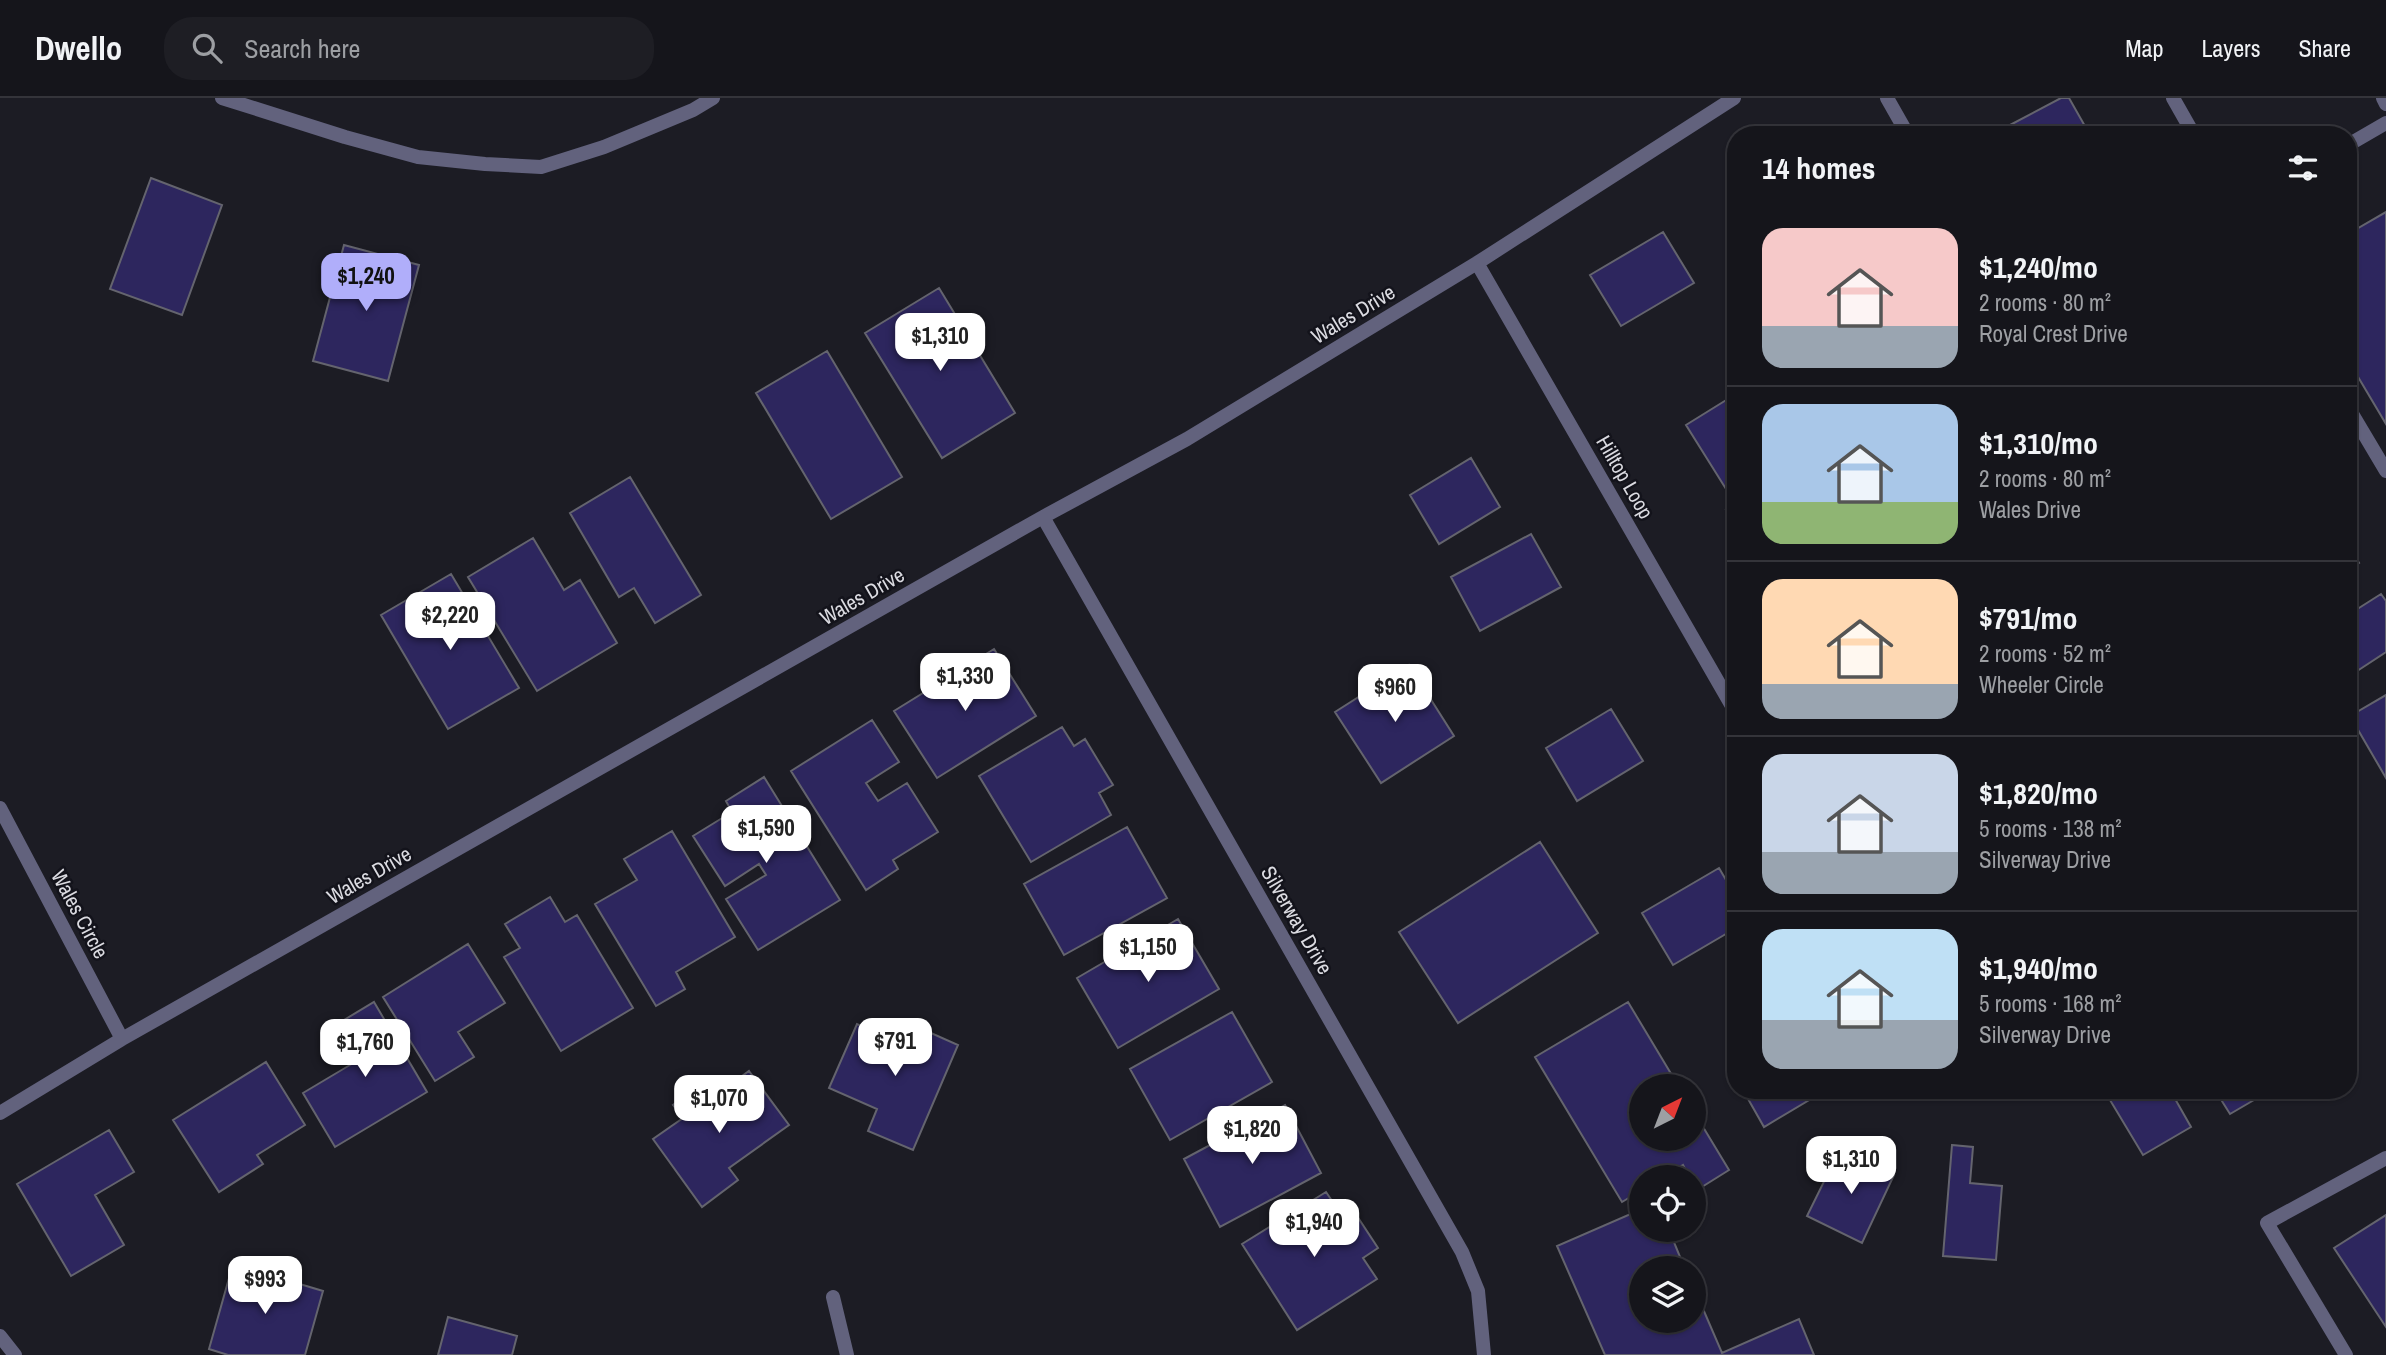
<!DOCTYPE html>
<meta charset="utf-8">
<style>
:root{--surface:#15151b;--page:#1e1e24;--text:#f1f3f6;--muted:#9d9fa3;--line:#34343a;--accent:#b0aefa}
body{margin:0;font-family:"Archivo Narrow",sans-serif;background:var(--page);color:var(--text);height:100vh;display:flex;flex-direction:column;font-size:26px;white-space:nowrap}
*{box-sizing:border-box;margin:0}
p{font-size:23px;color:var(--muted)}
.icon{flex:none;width:38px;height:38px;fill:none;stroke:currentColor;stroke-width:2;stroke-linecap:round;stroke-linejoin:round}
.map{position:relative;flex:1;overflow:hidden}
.panel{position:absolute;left:1727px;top:28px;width:630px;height:973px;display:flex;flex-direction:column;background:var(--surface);border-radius:28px;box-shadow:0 2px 5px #0004,0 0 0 2px var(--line)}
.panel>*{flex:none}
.needle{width:46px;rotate:42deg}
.controls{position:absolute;left:1629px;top:976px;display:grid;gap:14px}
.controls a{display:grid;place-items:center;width:77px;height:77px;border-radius:50%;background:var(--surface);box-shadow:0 2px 5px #0004,0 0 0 2px var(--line);font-size:35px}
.price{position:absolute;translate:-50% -60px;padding:0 16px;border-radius:14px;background:#fff;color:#222;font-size:23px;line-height:46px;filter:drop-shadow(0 2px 4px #0008)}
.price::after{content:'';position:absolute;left:50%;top:42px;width:21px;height:16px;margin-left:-10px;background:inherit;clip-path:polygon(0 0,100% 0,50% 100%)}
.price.selected{background:var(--accent);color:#111}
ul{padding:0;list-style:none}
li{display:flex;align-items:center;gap:21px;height:175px;padding:0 35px}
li+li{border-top:2px solid var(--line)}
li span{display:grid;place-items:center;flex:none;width:196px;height:140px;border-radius:21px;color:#555}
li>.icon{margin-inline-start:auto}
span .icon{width:84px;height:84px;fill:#fffc;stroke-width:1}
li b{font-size:30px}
h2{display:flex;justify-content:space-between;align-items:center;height:84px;padding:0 35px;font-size:30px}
header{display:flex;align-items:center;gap:42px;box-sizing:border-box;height:98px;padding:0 35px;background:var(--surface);border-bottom:2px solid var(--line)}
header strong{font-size:33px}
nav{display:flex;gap:38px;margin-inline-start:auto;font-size:24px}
.search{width:490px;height:63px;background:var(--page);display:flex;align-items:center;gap:18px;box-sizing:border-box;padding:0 24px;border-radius:28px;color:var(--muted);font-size:26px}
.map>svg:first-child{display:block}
.building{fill:#2d265e;stroke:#64646e;stroke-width:2}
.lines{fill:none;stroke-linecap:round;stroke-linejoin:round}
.lane{stroke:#62627d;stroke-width:14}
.street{stroke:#62627d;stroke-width:14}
.labels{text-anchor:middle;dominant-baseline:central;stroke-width:5;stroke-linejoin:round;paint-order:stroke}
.street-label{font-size:21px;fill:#dbdbe1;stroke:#13131b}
</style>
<header>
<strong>Dwello</strong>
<div class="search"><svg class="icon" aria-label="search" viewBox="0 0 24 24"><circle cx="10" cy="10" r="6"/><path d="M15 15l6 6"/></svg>Search here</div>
<nav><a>Map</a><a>Layers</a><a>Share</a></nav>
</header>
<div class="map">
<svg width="2386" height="1257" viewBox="0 0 2386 1257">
<rect width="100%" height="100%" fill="#1c1c24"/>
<!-- building -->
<path class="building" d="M2061,0H2069L2090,37H2015L2010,27Z
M151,80L222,107L182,217L110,191Z
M2386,114V326L2348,262V136Z
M1663,134L1694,185L1621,228L1590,177Z
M344,147L419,167L388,283L313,263Z
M939,190L1015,315L942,360L865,235Z
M827,253L902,379L831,421L756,295Z
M1736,296V385L1726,391L1686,327Z
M1471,360L1500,409L1439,446L1410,397Z
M630,379L701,497L655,525L634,490L619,499L570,415Z
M1736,407V431L1726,412Z
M1531,436L1561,489L1480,533L1451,479Z
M533,440L564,492L580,482L617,545L537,593L468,479Z
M2348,447L2359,465L2348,471Z
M451,476L519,590L448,631L381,517Z
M2381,496L2386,503V554L2348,579V517Z
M994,551L1036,618L937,680L894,613Z
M1409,567L1454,638L1381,685L1335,614Z
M2386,597V680L2350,618Z
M1611,611L1643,663L1577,703L1546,650Z
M872,622L899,664L866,685L878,703L907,685L938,734L893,762L898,771L866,792L791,673Z
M1062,629L1074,648L1085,641L1113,687L1099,695L1111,717L1031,764L979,678Z
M764,679L840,802L758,852L726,801L766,777L759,766L725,788L693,738L732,714L726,703Z
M1127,729L1167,800L1064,857L1024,786Z
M672,733L735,839L676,874L685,891L656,908L595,806L637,782L624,761Z
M1540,744L1598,835L1458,925L1399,834Z
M1719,770L1736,799V830L1673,867L1642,815Z
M550,799L565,824L577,817L633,910L561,953L504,859L520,850L505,826Z
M1178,821L1219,891L1118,950L1077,880Z
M468,846L505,905L458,934L474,959L435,983L383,899Z
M374,904L427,994L335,1049L303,995L355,964L334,928Z
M1628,904L1679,989H1642V1041H1694V1014L1729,1072L1697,1092L1694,1080H1690L1683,1067L1662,1080H1642V1092L1622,1104L1535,959Z
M1232,914L1272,984L1170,1042L1130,971Z
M2348,917L2357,932L2348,937Z
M904,923L958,947L913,1052L868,1033L877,1011L829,990L857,926L896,943Z
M266,964L305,1027L257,1057L263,1066L219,1094L173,1022Z
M749,973L789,1027L729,1070L738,1082L702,1109L653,1041L683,1020L673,1007L702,986L712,1000Z
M1743,992H1826L1764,1029Z
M2104,992H2170L2191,1029L2143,1057Z
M2215,992H2271L2230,1016Z
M1285,1007L1321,1075L1220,1129L1184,1061Z
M109,1032L134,1074L95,1097L124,1147L71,1178L17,1086Z
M1952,1047L1973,1049L1970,1085L2002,1088L1996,1162L1943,1158Z
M1840,1051L1894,1077L1862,1145L1807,1118Z
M1326,1094L1341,1116L1351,1109L1378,1150L1363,1160L1377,1181L1297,1232L1242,1146Z
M1642,1111V1132H1669L1685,1171H1642V1223H1694V1190L1722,1255L1799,1221L1814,1257H1605L1557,1148Z
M2386,1117V1229L2334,1150Z
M233,1166L323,1193L305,1257H228L209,1251Z
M448,1219L517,1238L512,1257H438Z"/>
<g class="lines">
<!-- lane -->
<path class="lane" d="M2173,0L2194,37
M2383,0L2386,6
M2348,47L2386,25
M2348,309L2386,373
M2346,1257L2267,1125L2386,1060"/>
<!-- street -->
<path class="street" d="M222,0L345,39L418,59L485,66L541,69L604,49L693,12L713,0
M1887,0L1908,37
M1477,165L1736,615
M1043,419L1462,1154L1478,1193L1484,1257
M0,710L122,941
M0,1015L122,941L1043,419L1187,341L1477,165L1734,0
M833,1199L847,1257
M0,1238L15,1257"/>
</g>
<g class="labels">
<!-- street labels -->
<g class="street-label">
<text transform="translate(1353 216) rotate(-31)">Wales Drive</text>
<text transform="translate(1625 379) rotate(60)">Hilltop Loop</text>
<text transform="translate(862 498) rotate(-30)">Wales Drive</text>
<text transform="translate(369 777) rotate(-30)">Wales Drive</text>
<text transform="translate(80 816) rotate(62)">Wales Circle</text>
<text transform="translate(1297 822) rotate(60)">Silverway Drive</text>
</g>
</g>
</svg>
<div class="controls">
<a><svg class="needle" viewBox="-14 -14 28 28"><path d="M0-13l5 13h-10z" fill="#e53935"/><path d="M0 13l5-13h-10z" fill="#9d9fa3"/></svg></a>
<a><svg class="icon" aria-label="locate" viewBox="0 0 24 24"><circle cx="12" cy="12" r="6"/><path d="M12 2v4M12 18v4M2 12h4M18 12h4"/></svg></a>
<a><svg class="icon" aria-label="layers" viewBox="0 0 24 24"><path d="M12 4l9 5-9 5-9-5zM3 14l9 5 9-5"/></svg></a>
</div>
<b class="price selected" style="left:366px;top:215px">$1,240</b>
<b class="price" style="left:940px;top:275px">$1,310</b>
<b class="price" style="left:450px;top:554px">$2,220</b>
<b class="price" style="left:965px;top:615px">$1,330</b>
<b class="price" style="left:1395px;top:626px">$960</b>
<b class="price" style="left:766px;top:767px">$1,590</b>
<b class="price" style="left:1148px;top:886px">$1,150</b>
<b class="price" style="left:895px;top:980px">$791</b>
<b class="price" style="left:365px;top:981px">$1,760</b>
<b class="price" style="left:719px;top:1037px">$1,070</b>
<b class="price" style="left:1252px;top:1068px">$1,820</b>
<b class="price" style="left:1851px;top:1098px">$1,310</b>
<b class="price" style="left:1314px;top:1161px">$1,940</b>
<b class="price" style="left:265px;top:1218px">$993</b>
<section class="panel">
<h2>14 homes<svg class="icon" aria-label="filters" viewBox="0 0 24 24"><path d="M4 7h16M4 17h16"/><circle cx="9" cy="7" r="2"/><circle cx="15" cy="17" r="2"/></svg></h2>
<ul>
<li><span style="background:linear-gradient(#f6c9c9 70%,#9aa5b1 0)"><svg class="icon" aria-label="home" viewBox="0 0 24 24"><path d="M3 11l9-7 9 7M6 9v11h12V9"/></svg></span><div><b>$1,240/mo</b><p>2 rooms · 80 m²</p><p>Royal Crest Drive</p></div></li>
<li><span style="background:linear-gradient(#a9c7e8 70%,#8fb573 0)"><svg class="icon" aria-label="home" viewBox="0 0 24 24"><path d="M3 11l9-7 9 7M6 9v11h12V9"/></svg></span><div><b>$1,310/mo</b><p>2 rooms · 80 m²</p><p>Wales Drive</p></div></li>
<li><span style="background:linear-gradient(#ffd9b3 75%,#9aa5b1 0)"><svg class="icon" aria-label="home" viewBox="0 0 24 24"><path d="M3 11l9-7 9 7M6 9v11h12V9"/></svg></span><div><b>$791/mo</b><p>2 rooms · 52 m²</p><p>Wheeler Circle</p></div></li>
<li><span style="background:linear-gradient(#c9d6e8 70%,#9aa5b1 0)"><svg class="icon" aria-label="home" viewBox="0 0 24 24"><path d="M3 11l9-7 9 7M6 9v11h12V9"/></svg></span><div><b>$1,820/mo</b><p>5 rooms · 138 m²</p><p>Silverway Drive</p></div></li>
<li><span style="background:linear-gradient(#bfe0f5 65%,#9aa5b1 0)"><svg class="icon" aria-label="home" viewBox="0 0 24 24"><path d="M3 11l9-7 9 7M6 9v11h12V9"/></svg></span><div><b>$1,940/mo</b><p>5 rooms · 168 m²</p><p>Silverway Drive</p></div></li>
</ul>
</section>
</div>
